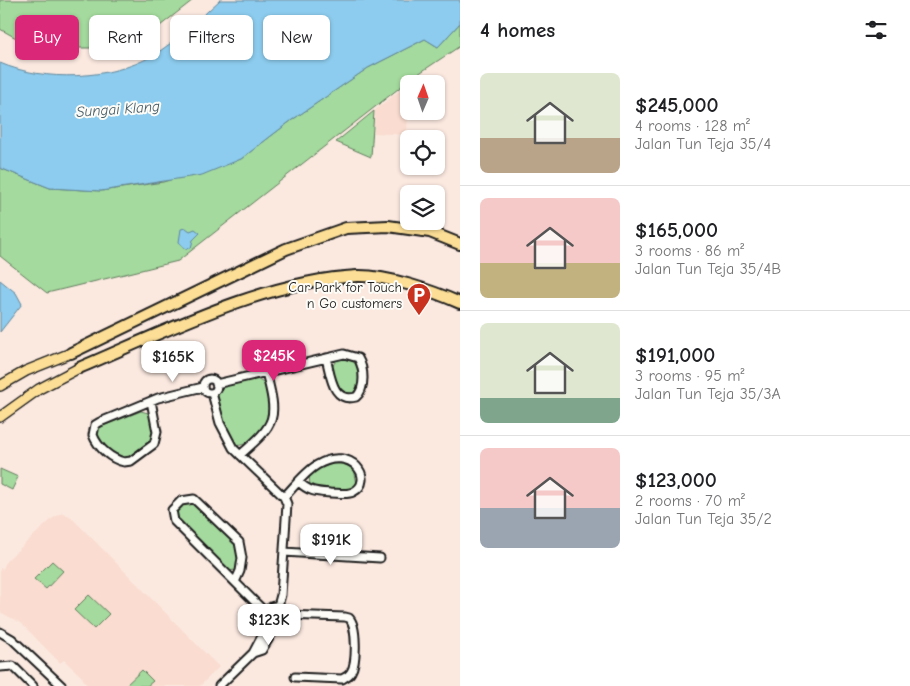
<!DOCTYPE html>
<meta charset="utf-8">
<style>
:root{--surface:#fff;--page:#f2f2f2;--text:#202124;--muted:#757577;--line:#e0e0e0;--accent:#db2777}
body{margin:0;font-family:"Comic Neue",sans-serif;background:var(--page);color:var(--text);height:100vh;display:flex;flex-direction:column;font-size:19px;white-space:nowrap}
*{box-sizing:border-box;margin:0}
p{font-size:16px;color:var(--muted)}
.icon{flex:none;width:28px;height:28px;fill:none;stroke:currentColor;stroke-width:2;stroke-linecap:round;stroke-linejoin:round}
.map{position:relative;flex:1;overflow:hidden}
.details{display:flex;flex-direction:column;background:var(--surface);width:450px}
.details>*{flex:none}
.banner{position:absolute;left:15px;top:15px;width:370px;height:45px;display:flex;gap:10px}
.needle{width:32px;rotate:2deg}
.buttons{position:absolute;left:400px;top:75px;display:grid;gap:10px}
.buttons a{display:grid;place-items:center;width:45px;height:45px;border-radius:8px;background:var(--surface);box-shadow:0 1px 4px #0004;font-size:25px}
.price{position:absolute;translate:-50% -42px;padding:0 11px;border-radius:10px;background:#fff;color:#222;font-size:16px;line-height:32px;filter:drop-shadow(0 1px 2px #0008)}
.price::after{content:'';position:absolute;left:50%;top:30px;width:15px;height:11px;margin-left:-8px;background:inherit;clip-path:polygon(0 0,100% 0,50% 100%)}
.price.current{background:var(--accent);color:#fff}
ul{padding:0;list-style:none}
li{display:flex;align-items:center;gap:15px;height:125px;padding:0 20px}
li+li{border-top:1px solid var(--line)}
li span{display:grid;place-items:center;flex:none;width:140px;height:100px;border-radius:8px;color:#555}
li>.icon{margin-inline-start:auto}
span .icon{width:60px;height:60px;fill:#fffc;stroke-width:1}
li b{font-size:21px}
h2{display:flex;justify-content:space-between;align-items:center;height:60px;padding:0 20px;font-size:21px}
.tag{padding:0 18px;border-radius:8px;background:var(--surface);box-shadow:0 1px 4px #0004;font-size:18px;line-height:45px}
.tag.current{background:var(--accent);color:#fff}
main{display:flex;flex:1;min-height:0}
.map>svg:first-child{display:block}
.built{fill:#fadcd0}
.green{fill:#a4da9d;stroke:#607b5c}
.water{fill:#8dccee;stroke:#60869a}
.lines{fill:none;stroke-linecap:round;stroke-linejoin:round}
.minor-casing{stroke:#1c1c1c;stroke-width:11}
.major-casing{stroke:#1c1c1c;stroke-width:12}
.highway-casing{stroke:#1c1c1c;stroke-width:14}
.minor{stroke:#fdfcf7;stroke-width:7}
.major{stroke:#fcde96;stroke-width:9}
.highway{stroke:#fcde96;stroke-width:10}
.labels{text-anchor:middle;dominant-baseline:central;stroke-width:4;stroke-linejoin:round;paint-order:stroke}
.poi-label{font-size:14px;fill:#1c1c1c;stroke:#fdfcf7;text-anchor:end}
.water-label{font-size:15px;font-style:italic;fill:#445a66;stroke:#fdfcf7}
</style>
<main>
<div class="map">
<svg width="460" height="686" viewBox="0 0 460 686">
<rect width="100%" height="100%" fill="#fbe9e0"/>
<filter id="ink" filterUnits="userSpaceOnUse"><feTurbulence type="fractalNoise" baseFrequency=".02" numOctaves="2"/><feDisplacementMap in="SourceGraphic" scale="10" xChannelSelector="R" yChannelSelector="G"/><feConvolveMatrix kernelMatrix="1 2 1 2 8 2 1 2 1" color-interpolation-filters="sRGB"/></filter>
<g filter="url(#ink)">
<!-- built -->
<path class="built" d="M409,83L407,135L374,133L375,110Z
M62,513L70,516L219,667L200,686H87L82,677L64,660L60,663L21,623L0,612V568L3,569L6,561L53,518Z"/>
<!-- green -->
<path class="green" d="M0,0H193L132,48H34L0,29Z
M460,23V46L412,78L178,261L47,293L0,256V168L50,188L101,191L163,182L241,159L292,120L368,68L425,39L438,47Z
M374,111L371,157L336,142Z
M347,357C360,364 359,374 359,388L351,395C337,393 336,380 332,367L337,359Z
M255,378L265,384C268,394 273,408 269,420C265,431 247,448 235,445L224,424L218,395L224,386Z
M141,411L148,413L150,416L153,438L127,458L117,457C110,450 93,439 98,428Z
M333,464H344L354,469L357,484L349,490L315,489L310,486L309,475L317,468Z
M0,469L18,477L12,490L0,484Z
M186,502L195,503L236,545L238,567L236,570L227,571L177,516L176,509Z
M52,561L63,571L46,589L34,579Z
M89,595L109,614L94,629L74,610Z
M142,670L153,681L147,686H125Z"/>
<!-- water -->
<path class="water" d="M220,0H460V23L438,47L425,39L368,68L292,120L241,159L202,175L101,191L50,188L0,168V63C44,82 110,80 152,56C177,41 199,19 220,0Z
M186,228L190,231L195,229L200,233L193,240L191,248L185,249L179,242L181,229Z
M0,280L16,293L22,304L0,332Z"/>
<g class="lines">
<defs>
<path id="minor" d="M203 386a7 7 0 1 1 14 0a7 7 0 1 1-14 0Z
M216,384L344,354L358,358C364,368 366,388 356,397C332,403 331,376 326,358
M212,393L220,423L233,448L284,497L287,504L281,595L278,606
M151,401L157,432L154,444L131,461L124,462C111,459 98,448 93,435L95,425L100,422L158,398L203,387
M240,455C277,423 278,419 266,372
M284,497C294,487 305,472 317,465C352,444 376,481 353,492C348,495 337,493 330,493C317,492 309,492 299,482
M284,552L380,558
M235,582L240,571L242,558L239,542L194,499L181,501L172,510L174,521L261,608L267,610
M267 614a8 8 0 1 1 16 0a8 8 0 1 1-16 0Z
M283,615L345,617L349,618C357,625 357,662 351,672C349,676 346,677 342,679L295,677
M0,632L12,639L62,686
M253,653L270,621
M0,667L13,666L33,686
M219,686L253,653L262,650L275,628V622"/>
<path id="major" d="M0,386L26,371L71,353
M0,417L39,389L79,368"/>
<path id="highway" d="M71,353L286,249L346,228L388,226L430,232L460,244
M79,368C164,332 264,281 357,276C387,275 433,291 460,303"/>
</defs>
<!-- minor casing -->
<use href="#minor" class="minor-casing"/>
<!-- major casing -->
<use href="#major" class="major-casing"/>
<!-- highway casing -->
<use href="#highway" class="highway-casing"/>
<!-- minor -->
<use href="#minor" class="minor"/>
<!-- major -->
<use href="#major" class="major"/>
<!-- highway -->
<use href="#highway" class="highway"/>
</g>
</g>
<!-- icons -->
<defs>
<symbol id="parking-pin" viewBox="-11 -11 22 30"><path d="M0 17L-7.5 6A9.5 9.5 0 1 1 7.5 6Z" fill="#c8321e" stroke="#fdfcf7"/><path d="M-3.5-5.5H1a3.5 3.5 0 0 1 0 7H-1V5.5H-3.5ZM-1-3.4V-.6H.8a1.4 1.4 0 0 0 0-2.8Z" fill="#fff"/></symbol>
</defs>
<g fill-rule="evenodd">
<use href="#parking-pin" x="405" y="281" width="28" height="38"/>
</g>
<g class="labels">
<!-- poi labels -->
<g class="poi-label">
<text x="402" y="287">Car Park for Touch<tspan x="402" dy="16">n Go customers</tspan></text>
</g>
<!-- water labels -->
<g class="water-label">
<text transform="translate(118 109) rotate(-4)">Sungai Klang</text>
</g>
</g>
</svg>
<div class="buttons">
<a><svg class="needle" viewBox="-14 -14 28 28"><path d="M0-13l5 13h-10z" fill="#e53935"/><path d="M0 13l5-13h-10z" fill="#757577"/></svg></a>
<a><svg class="icon" aria-label="locate" viewBox="0 0 24 24"><circle cx="12" cy="12" r="6"/><path d="M12 2v4M12 18v4M2 12h4M18 12h4"/></svg></a>
<a><svg class="icon" aria-label="layers" viewBox="0 0 24 24"><path d="M12 4l9 5-9 5-9-5zM3 14l9 5 9-5"/></svg></a>
</div>
<b class="price current" style="left:274px;top:382px">$245K</b>
<b class="price" style="left:173px;top:383px">$165K</b>
<b class="price" style="left:331px;top:566px">$191K</b>
<b class="price" style="left:269px;top:646px">$123K</b>
<div class="banner">
<a class="tag current">Buy</a>
<a class="tag">Rent</a>
<a class="tag">Filters</a>
<a class="tag">New</a>
</div>
</div>
<section class="details">
<h2>4 homes<svg class="icon" aria-label="filters" viewBox="0 0 24 24"><path d="M4 7h16M4 17h16"/><circle cx="9" cy="7" r="2"/><circle cx="15" cy="17" r="2"/></svg></h2>
<ul>
<li><span style="background:linear-gradient(#dfe7d0 65%,#b9a48a 0)"><svg class="icon" aria-label="home" viewBox="0 0 24 24"><path d="M3 11l9-7 9 7M6 9v11h12V9"/></svg></span><div><b>$245,000</b><p>4 rooms · 128 m²</p><p>Jalan Tun Teja 35/4</p></div></li>
<li><span style="background:linear-gradient(#f6c9c9 65%,#c2b280 0)"><svg class="icon" aria-label="home" viewBox="0 0 24 24"><path d="M3 11l9-7 9 7M6 9v11h12V9"/></svg></span><div><b>$165,000</b><p>3 rooms · 86 m²</p><p>Jalan Tun Teja 35/4B</p></div></li>
<li><span style="background:linear-gradient(#dfe7d0 75%,#7fa58c 0)"><svg class="icon" aria-label="home" viewBox="0 0 24 24"><path d="M3 11l9-7 9 7M6 9v11h12V9"/></svg></span><div><b>$191,000</b><p>3 rooms · 95 m²</p><p>Jalan Tun Teja 35/3A</p></div></li>
<li><span style="background:linear-gradient(#f6c9c9 60%,#9aa5b1 0)"><svg class="icon" aria-label="home" viewBox="0 0 24 24"><path d="M3 11l9-7 9 7M6 9v11h12V9"/></svg></span><div><b>$123,000</b><p>2 rooms · 70 m²</p><p>Jalan Tun Teja 35/2</p></div></li>
</ul>
</section>
</main>
